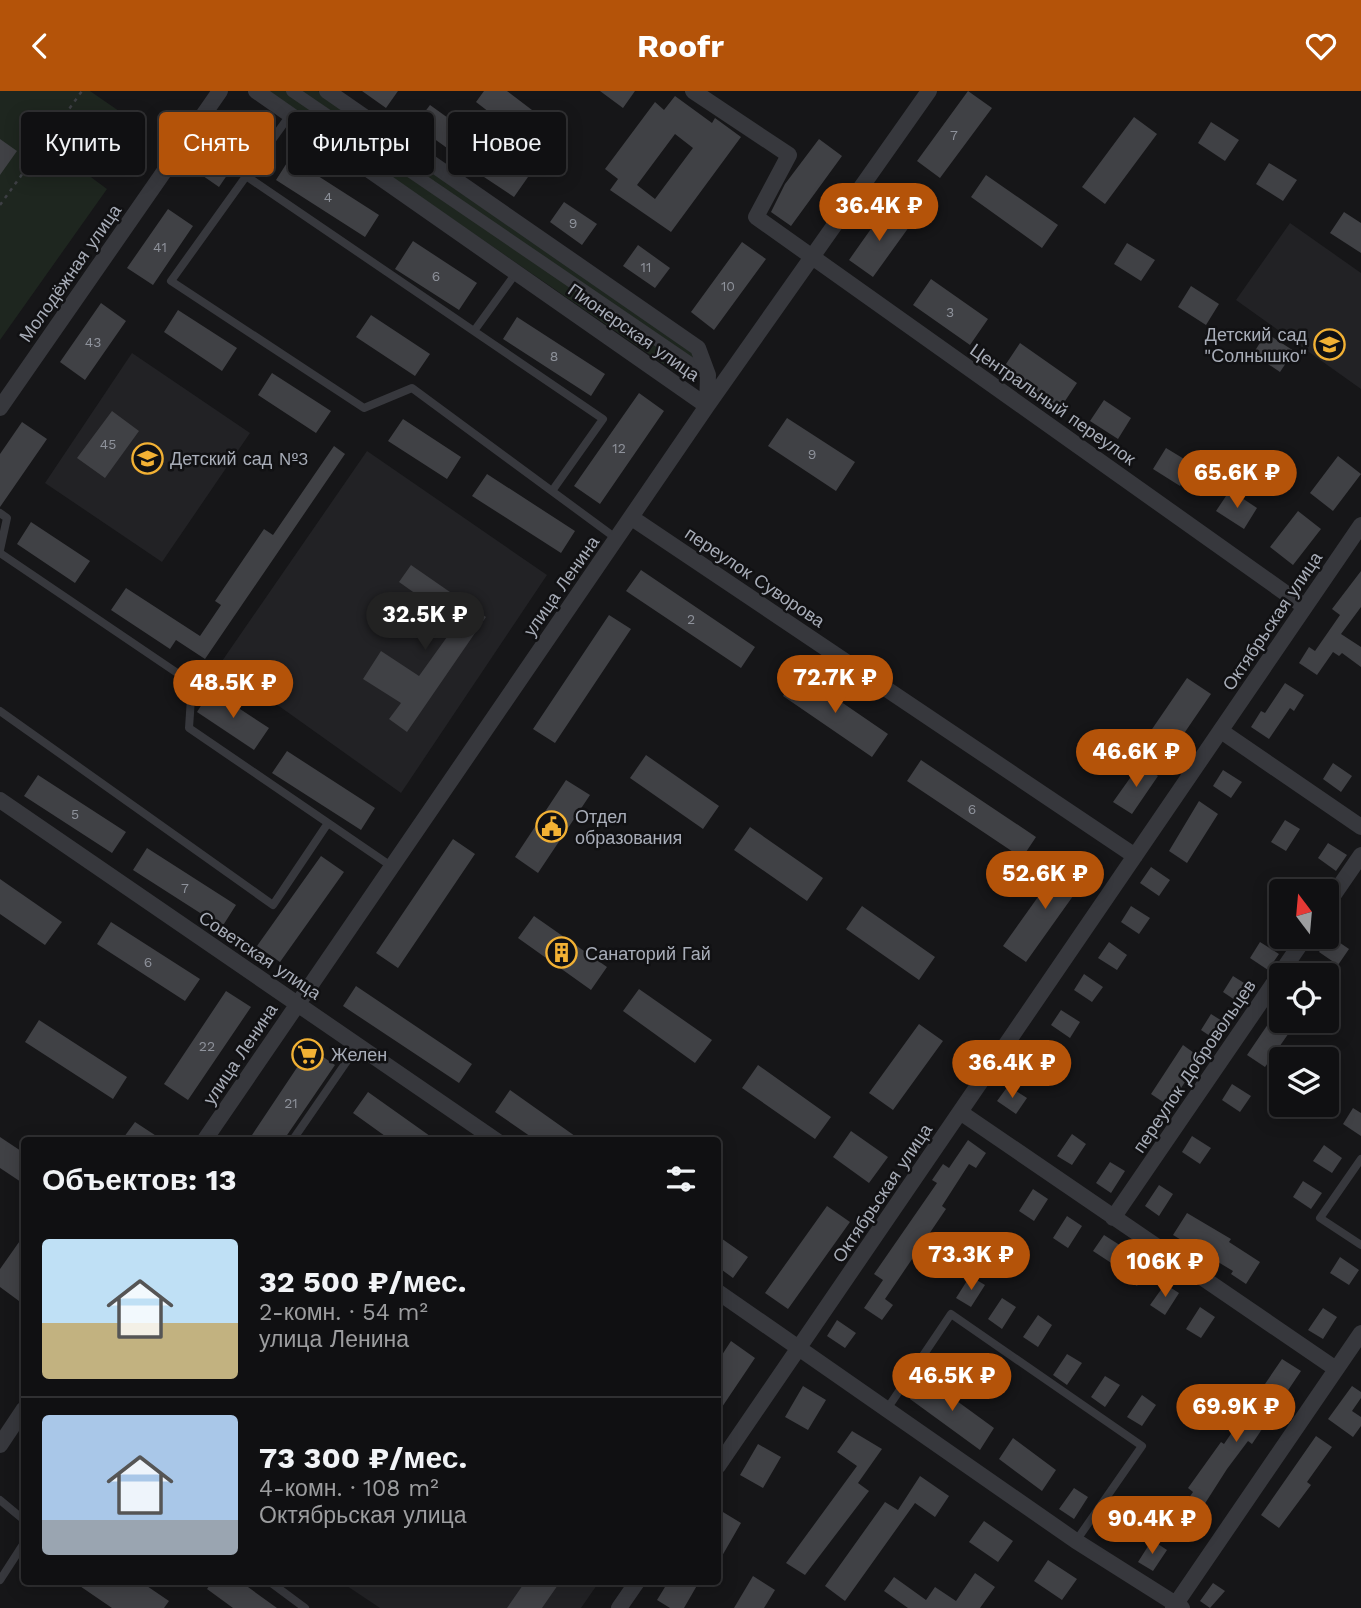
<!DOCTYPE html>
<html lang="ru">
<meta charset="utf-8">
<style>
:root{--surface:#101012;--page:#19191b;--text:#f1f3f6;--muted:#9c9d9f;--line:#303032;--accent:#b45309}
body{margin:0;font-family:"Work Sans",sans-serif;background:var(--page);color:var(--text);height:100vh;display:flex;flex-direction:column;font-size:26px;white-space:nowrap}
*{box-sizing:border-box;margin:0}
p{font-size:23px;color:var(--muted)}
.icon{flex:none;width:38px;height:38px;fill:none;stroke:currentColor;stroke-width:2;stroke-linecap:round;stroke-linejoin:round}
.map{position:relative;flex:1;overflow:hidden}
.side{position:absolute;left:21px;top:1046px;width:700px;height:448px;display:flex;flex-direction:column;background:var(--surface);border-radius:7px;box-shadow:0 4px 18px #0003,0 0 0 2px var(--line)}
.side>*{flex:none}
.banner{position:absolute;left:21px;top:21px;width:700px;height:63px;display:flex;gap:14px}
.needle{width:46px;rotate:344deg}
.buttons{position:absolute;left:1269px;top:788px;display:grid;gap:14px}
.buttons a{display:grid;place-items:center;width:70px;height:70px;border-radius:7px;background:var(--surface);box-shadow:0 4px 18px #0003,0 0 0 2px var(--line);font-size:35px}
.price{position:absolute;translate:-50% -60px;padding:0 16px;border-radius:24px;background:var(--accent);color:#fff;font-size:23px;line-height:46px;filter:drop-shadow(0 2px 4px #0008)}
.price::after{content:'';position:absolute;left:50%;top:42px;width:21px;height:16px;margin-left:-10px;background:inherit;clip-path:polygon(0 0,100% 0,50% 100%)}
.price.current{background:#222;color:#fff}
ul{padding:0;list-style:none}
li{display:flex;align-items:center;gap:21px;height:175px;padding:0 21px}
li+li{border-top:2px solid var(--line)}
li span{display:grid;place-items:center;flex:none;width:196px;height:140px;border-radius:7px;color:#555}
li>.icon{margin-inline-start:auto}
span .icon{width:84px;height:84px;fill:#fffc;stroke-width:1}
li b{font-size:30px}
h2{display:flex;justify-content:space-between;align-items:center;height:84px;padding:0 21px;font-size:30px}
.tag{padding:0 24px;border-radius:7px;background:var(--surface);box-shadow:0 4px 18px #0003,0 0 0 2px var(--line);font-size:24px;line-height:63px}
.tag.current{background:var(--accent);color:#fff}
header{display:flex;justify-content:space-between;align-items:center;height:91px;padding:0 21px;background:var(--accent);color:#fff;font-size:32px;font-weight:700}
.map>svg:first-child{display:block}
.built{fill:#222225}
.green{fill:#1e261f}
.building{fill:#404145;fill-rule:evenodd}
.lines{fill:none;stroke-linecap:round;stroke-linejoin:round}
.path{stroke:#3d3f44;stroke-width:2.5;stroke-dasharray:3.5 5;stroke-linecap:butt}
.service{stroke:#37383d;stroke-width:8}
.pedestrian{stroke:#37383d;stroke-width:12}
.minor{stroke:#37383d;stroke-width:16}
.labels{text-anchor:middle;dominant-baseline:central;stroke-width:5;stroke-linejoin:round;paint-order:stroke}
.number-label{font-size:14px;fill:#8e929b}
.street-label{font-size:18px;fill:#a8adb8;stroke:#111113}
.poi-label{font-size:18px;fill:#a8adb8;stroke:#111113;text-anchor:start}
</style>
<header><svg class="icon" aria-label="back" viewBox="0 0 24 24"><path d="M15 5l-7 7 7 7"/></svg>Roofr<svg class="icon" aria-label="heart" viewBox="0 0 24 24"><path d="M12 20l-8-8c-3-5 5-10 8-4 3-6 11-1 8 4z"/></svg></header>
<div class="map">
<svg width="1361" height="1517" viewBox="0 0 1361 1517">
<rect width="100%" height="100%" fill="#161618"/>
<!-- built -->
<path class="built" d="M1290,132L1361,182V298L1236,209Z
M132,262L250,342L162,471L45,392Z
M367,360L547,484L401,702L220,573Z
M349,1491H599L581,1517H380L347,1495Z"/>
<!-- green -->
<path class="green" d="M0,0H90L119,20L80,78L107,98L0,249Z
M266,0H318L693,256L697,278L685,284L675,281Z"/>
<!-- building -->
<path class="building" d="M362,0H398L386,17Z
M484,0H507L532,19L515,41L476,11Z
M600,0H635L623,17Z
M968,0L992,17L940,87L917,70Z
M675,5L712,32L715,27L741,46L671,141L610,99L618,88L605,78L655,11L664,19ZM675,43L693,57L655,108L637,94Z
M430,14L462,37L447,57L415,34Z
M234,19L259,37L219,96L193,78Z
M1134,26L1157,43L1105,113L1082,96Z
M1211,31L1239,49L1225,70L1198,52Z
M0,48L17,60L0,84Z
M819,48L842,65L791,135L771,121L785,93Z
M496,63L528,86L514,106L481,84Z
M290,67L379,124L365,146L276,89Z
M1269,72L1297,89L1283,110L1256,93Z
M986,84L1058,134L1042,157L971,106Z
M564,111L597,133L582,154L550,131Z
M168,118L193,135L153,194L127,177Z
M885,118L909,136L873,186L849,169Z
M1344,121L1361,132V162L1330,142Z
M413,150L477,192L459,219L395,178Z
M742,151L766,168L714,239L691,221Z
M1127,152L1155,169L1141,190L1114,173Z
M638,154L670,177L655,197L623,175Z
M931,188L988,228L970,254L913,214Z
M1191,195L1219,213L1206,234L1178,216Z
M101,212L126,230L85,289L60,271Z
M178,219L237,257L222,280L164,241Z
M371,224L430,263L415,285L356,246Z
M517,226L605,283L591,305L503,248Z
M1266,242L1294,260L1280,281L1253,263Z
M1020,252L1077,292L1059,319L1002,279Z
M272,282L331,320L316,342L258,304Z
M639,302L664,320L600,413L574,395Z
M1104,309L1131,327L1118,348L1090,330Z
M112,320L139,340L105,387L77,367Z
M787,327L855,371L836,400L768,355Z
M403,328L461,366L447,388L388,350Z
M22,331L47,348L0,416V363Z
M334,355L345,363L205,568L176,549L170,558L111,519L126,497L200,545L221,514L215,510L264,438L273,444Z
M1166,357L1194,374L1180,395L1153,378Z
M1338,365L1361,383L1333,420L1310,402Z
M487,383L575,440L561,462L472,405Z
M1230,399L1257,417L1244,438L1216,420Z
M1298,420L1321,438L1293,474L1270,456Z
M31,431L90,470L75,492L17,453Z
M411,474L486,526L407,641L389,628L401,612L363,588L381,560L419,585L457,532L399,491Z
M641,479L755,556L741,577L626,500Z
M1361,480V516L1341,543L1361,556V576L1342,562L1339,565L1333,561L1317,584L1299,572L1309,556L1315,560L1340,524L1332,518Z
M609,524L631,538L555,652L533,638Z
M799,582L888,643L872,666L783,605Z
M1187,587L1211,603L1172,660L1148,644Z
M1285,592L1304,604L1294,620L1290,617L1269,648L1251,636L1261,620L1265,622Z
M211,599L269,637L254,659L197,621Z
M287,660L375,717L361,739L272,682Z
M646,664L719,715L703,738L630,687Z
M921,669L1036,746L1022,767L907,690Z
M1333,672L1352,685L1341,701L1323,688Z
M1140,673L1158,685L1132,723L1113,711Z
M1223,679L1242,691L1231,707L1213,695Z
M38,684L126,741L112,762L24,705Z
M566,689L590,704L538,782L515,766Z
M1199,710L1218,723L1187,772L1169,760Z
M1285,729L1300,738L1286,760L1271,751Z
M750,736L823,787L807,810L734,759Z
M453,748L475,763L398,877L376,862Z
M1328,752L1347,764L1336,780L1318,767Z
M147,757L236,814L222,836L133,779Z
M321,765L344,781L280,871L257,855Z
M1065,768L1088,784L1026,871L1003,855Z
M1151,776L1170,789L1159,805L1140,792Z
M0,788L62,831L45,854L0,823Z
M862,815L935,866L919,889L846,838Z
M1131,815L1150,827L1139,843L1121,831Z
M534,825L607,876L591,899L518,847Z
M111,831L200,888L185,910L97,853Z
M1330,845L1349,858L1338,874L1319,861Z
M1109,851L1127,864L1117,879L1098,867Z
M1260,851L1279,863L1268,879L1250,867Z
M1084,883L1103,896L1092,911L1074,899Z
M1233,885L1252,897L1241,913L1223,901Z
M356,895L472,973L459,992L343,915Z
M639,898L712,949L695,972L623,920Z
M226,900L251,916L188,1009L164,993Z
M1281,914V929H1298L1265,976L1247,964Z
M1061,919L1080,931L1070,947L1051,934Z
M1211,923L1230,935L1219,951L1201,939Z
M39,929L127,986L113,1008L25,951Z
M919,933L943,950L893,1019L869,1002Z
M1033,951L1052,963L1041,979L1023,967Z
M1183,954L1201,967L1169,1015L1151,1003Z
M310,957L335,974L283,1050H248Z
M758,974L831,1026L815,1048L742,997Z
M1232,993L1251,1005L1240,1021L1222,1009Z
M1008,995L1027,1007L1016,1023L997,1010Z
M510,999L582,1050H537L495,1021Z
M368,1001L437,1050H392L353,1022Z
M1353,1017L1361,1022V1045L1343,1033Z
M135,1031L164,1050H121Z
M851,1040L888,1066L869,1092L833,1066Z
M1072,1043L1086,1053L1072,1074L1057,1065Z
M1192,1045L1211,1057L1200,1073L1182,1061Z
M0,1046L24,1062V1093L0,1077Z
M968,1049L986,1062L976,1077L969,1073L942,1115L946,1118L885,1208L893,1214L882,1229L864,1217L883,1189L874,1183L937,1092L932,1089L943,1073L949,1077Z
M1324,1054L1342,1067L1332,1082L1313,1070Z
M1110,1071L1125,1080L1111,1102L1096,1092Z
M1303,1090L1322,1102L1311,1118L1293,1106Z
M1159,1094L1173,1103L1159,1125L1145,1115Z
M1033,1098L1048,1108L1034,1130L1019,1120Z
M827,1115L850,1131L788,1218L765,1202Z
M1187,1122L1231,1148L1229,1151L1260,1171L1246,1193L1231,1183L1233,1180L1173,1144Z
M1067,1125L1082,1135L1068,1157L1053,1147Z
M24,1144V1203L19,1210L0,1196V1178Z
M1104,1144L1151,1174L1137,1195L1122,1186L1125,1181L1093,1160Z
M718,1145L748,1166L733,1187L718,1176Z
M1340,1166L1359,1179L1349,1194L1330,1182Z
M970,1185L985,1194L971,1216L956,1207Z
M1165,1193L1179,1202L1165,1224L1150,1214Z
M1002,1207L1016,1216L1002,1238L988,1228Z
M1200,1216L1215,1226L1201,1247L1186,1238Z
M1323,1217L1337,1226L1323,1248L1308,1239Z
M1038,1224L1052,1234L1038,1256L1023,1246Z
M837,1229L856,1242L845,1257L827,1245Z
M731,1250L755,1267L718,1322V1270Z
M1067,1263L1082,1272L1067,1294L1053,1284Z
M1282,1268L1301,1280L1252,1353L1248,1350L1227,1378L1197,1425L1202,1428L1191,1444L1172,1432L1193,1401L1188,1397L1221,1351L1224,1353Z
M1105,1285L1120,1294L1105,1316L1091,1306Z
M924,1286L994,1337L980,1359L910,1308Z
M803,1295L826,1309L808,1339L785,1326Z
M1352,1295L1361,1301V1307L1352,1320L1361,1326V1335L1353,1346L1328,1328Z
M1142,1304L1156,1314L1142,1335L1127,1326Z
M852,1340L882,1358L858,1392L869,1400L805,1484L786,1472L857,1375L837,1361Z
M1316,1345L1332,1356L1307,1391L1311,1394L1279,1437L1261,1424Z
M1013,1347L1056,1379L1042,1400L999,1368Z
M758,1353L781,1366L763,1397L740,1384Z
M920,1385L949,1405L935,1426L915,1412L845,1510L825,1495L885,1411L898,1419Z
M1074,1397L1088,1406L1074,1428L1059,1418Z
M718,1418L741,1432L718,1472Z
M984,1430L1013,1450L998,1471L969,1451Z
M1152,1449L1167,1459L1153,1480L1138,1471Z
M1048,1469L1077,1488L1062,1509L1034,1490Z
M975,1482L995,1496L980,1517H908L884,1500L894,1486L926,1509L935,1496L956,1510Z
M753,1485L775,1499L764,1517H734Z
M74,1491H141L169,1510L164,1517H112Z
M212,1491H241L277,1517H233L207,1498Z
M525,1491H560L542,1517H507Z
M668,1491H699L684,1517H670L657,1509Z
M1213,1492L1225,1500L1210,1517L1200,1510Z"/>
<g class="lines">
<!-- path -->
<path class="path" d="M0,114L82,0"/>
<!-- service -->
<path class="service" d="M290,24L171,190L364,317L412,297L617,448
M246,85L603,328L552,400
M474,240L516,182
M0,422L7,427L0,459
M0,462L192,592L189,637L391,775
M0,620L273,814L328,732
M292,1050L358,954
M1361,1068L1320,1127L1361,1154
M887,1318L951,1223L1142,1355L1076,1450
M0,1409L24,1429
M0,1489L24,1452
M270,1491L305,1517"/>
<!-- pedestrian -->
<path class="pedestrian" d="M292,0L708,284"/>
<!-- minor -->
<path class="minor" d="M256,0L707,315
M327,0L698,257L708,284L707,315
M693,0L789,64L756,126L1305,516
M0,317L220,0
M632,427L1135,765
M1221,640L1361,736
M0,709L497,1050
M1326,815L1361,764
M960,1021L1336,1278
M204,1050L707,315L929,0
M1113,1127L1306,845
M718,1201L1076,1450L1182,1517
M0,1354L24,1318
M718,1375L1361,434
M619,1517L637,1491
M1173,1517L1361,1242"/>
</g>
<!-- icons -->
<defs>
<symbol id="school-ring" viewBox="-11 -11 22 22"><circle r="9.5" fill="#111113" stroke="#f2b134" stroke-width="1.5"/><path d="M0-5L7-2L0 1L-7-2ZM-4 1L0 2.5L4 1V4Q0 6-4 4Z" fill="#f2b134"/></symbol>
<symbol id="civic-ring" viewBox="-11 -11 22 22"><circle r="9.5" fill="#111113" stroke="#f2b134" stroke-width="1.5"/><path d="M-.6-6.5H3V-4.5H.6V-3L4-1V1h2V6H-6V1h2V-1L-.6-3ZM-1.2 2.5V6h2.4V2.5Z" fill="#f2b134"/></symbol>
<symbol id="building-ring" viewBox="-11 -11 22 22"><circle r="9.5" fill="#111113" stroke="#f2b134" stroke-width="1.5"/><path d="M-4-6H4V6H1V3H-1V6H-4ZM-2.5-4.3h1.7v1.8h-1.7ZM.8-4.3h1.7v1.8H.8ZM-2.5-1h1.7V.8h-1.7ZM.8-1h1.7V.8H.8Z" fill="#f2b134"/></symbol>
<symbol id="supermarket-ring" viewBox="-11 -11 22 22"><circle r="9.5" fill="#111113" stroke="#f2b134" stroke-width="1.5"/><path d="M-6-5.5h2.5l.6 2H6L4.5 2H-2.5L-4.4-4H-6ZM-1.5 3.2a1.3 1.3 0 1 0 .1 0ZM3 3.2a1.3 1.3 0 1 0 .1 0Z" fill="#f2b134"/></symbol>
</defs>
<g fill-rule="evenodd">
<use href="#school-ring" x="1312" y="236" width="35" height="35"/>
<use href="#school-ring" x="130" y="350" width="35" height="35"/>
<use href="#civic-ring" x="534" y="718" width="35" height="35"/>
<use href="#building-ring" x="544" y="844" width="35" height="35"/>
<use href="#supermarket-ring" x="290" y="946" width="35" height="35"/>
</g>
<g class="labels">
<!-- number labels -->
<g class="number-label">
<text x="954" y="44">7</text>
<text x="328" y="106">4</text>
<text x="573" y="132">9</text>
<text x="160" y="156">41</text>
<text x="646" y="176">11</text>
<text x="436" y="185">6</text>
<text x="728" y="195">10</text>
<text x="950" y="221">3</text>
<text x="93" y="251">43</text>
<text x="554" y="265">8</text>
<text x="108" y="353">45</text>
<text x="619" y="357">12</text>
<text x="812" y="363">9</text>
<text x="691" y="528">2</text>
<text x="972" y="718">6</text>
<text x="75" y="723">5</text>
<text x="185" y="797">7</text>
<text x="148" y="871">6</text>
<text x="207" y="955">22</text>
<text x="291" y="1012">21</text>
</g>
<!-- street labels -->
<g class="street-label">
<text transform="translate(70 182) rotate(-55)">Молодёжная улица</text>
<text transform="translate(634 241) rotate(35)">Пионерская улица</text>
<text transform="translate(1053 313) rotate(35)">Центральный переулок</text>
<text transform="translate(755 486) rotate(34)">переулок Суворова</text>
<text transform="translate(561 495) rotate(-55)">улица Ленина</text>
<text transform="translate(1272 530) rotate(-56)">Октябрьская улица</text>
<text transform="translate(260 864) rotate(34)">Советская улица</text>
<text transform="translate(240 963) rotate(-56)">улица Ленина</text>
<text transform="translate(1194 975) rotate(-56)">переулок Добровольцев</text>
<text transform="translate(882 1102) rotate(-56)">Октябрьская улица</text>
</g>
<!-- poi labels -->
<g class="poi-label">
<text x="1307" y="243" text-anchor="end">Детский сад<tspan x="1307" dy="21">"Солнышко"</tspan></text>
<text x="170" y="367">Детский сад №3</text>
<text x="575" y="725">Отдел<tspan x="575" dy="21">образования</tspan></text>
<text x="585" y="862">Санаторий Гай</text>
<text x="331" y="963">Желен</text>
</g>
</g>
</svg>
<div class="buttons">
<a><svg class="needle" viewBox="-14 -14 28 28"><path d="M0-13l5 13h-10z" fill="#e53935"/><path d="M0 13l5-13h-10z" fill="#9c9d9f"/></svg></a>
<a><svg class="icon" aria-label="locate" viewBox="0 0 24 24"><circle cx="12" cy="12" r="6"/><path d="M12 2v4M12 18v4M2 12h4M18 12h4"/></svg></a>
<a><svg class="icon" aria-label="layers" viewBox="0 0 24 24"><path d="M12 4l9 5-9 5-9-5zM3 14l9 5 9-5"/></svg></a>
</div>
<b class="price" style="left:879px;top:152px">36.4K ₽</b>
<b class="price" style="left:1237px;top:419px">65.6K ₽</b>
<b class="price current" style="left:425px;top:561px">32.5K ₽</b>
<b class="price" style="left:835px;top:624px">72.7K ₽</b>
<b class="price" style="left:233px;top:629px">48.5K ₽</b>
<b class="price" style="left:1136px;top:698px">46.6K ₽</b>
<b class="price" style="left:1045px;top:820px">52.6K ₽</b>
<b class="price" style="left:1012px;top:1009px">36.4K ₽</b>
<b class="price" style="left:971px;top:1201px">73.3K ₽</b>
<b class="price" style="left:1165px;top:1208px">106K ₽</b>
<b class="price" style="left:952px;top:1322px">46.5K ₽</b>
<b class="price" style="left:1236px;top:1353px">69.9K ₽</b>
<b class="price" style="left:1152px;top:1465px">90.4K ₽</b>
<div class="banner">
<a class="tag">Купить</a>
<a class="tag current">Снять</a>
<a class="tag">Фильтры</a>
<a class="tag">Новое</a>
</div>
<section class="side">
<h2>Объектов: 13<svg class="icon" aria-label="filters" viewBox="0 0 24 24"><path d="M4 7h16M4 17h16"/><circle cx="9" cy="7" r="2"/><circle cx="15" cy="17" r="2"/></svg></h2>
<ul>
<li><span style="background:linear-gradient(#bfe0f5 60%,#c2b280 0)"><svg class="icon" aria-label="home" viewBox="0 0 24 24"><path d="M3 11l9-7 9 7M6 9v11h12V9"/></svg></span><div><b>32 500 ₽/мес.</b><p>2-комн. · 54 m²</p><p>улица Ленина</p></div></li>
<li><span style="background:linear-gradient(#a9c7e8 75%,#9aa5b1 0)"><svg class="icon" aria-label="home" viewBox="0 0 24 24"><path d="M3 11l9-7 9 7M6 9v11h12V9"/></svg></span><div><b>73 300 ₽/мес.</b><p>4-комн. · 108 m²</p><p>Октябрьская улица</p></div></li>
</ul>
</section>
</div>
